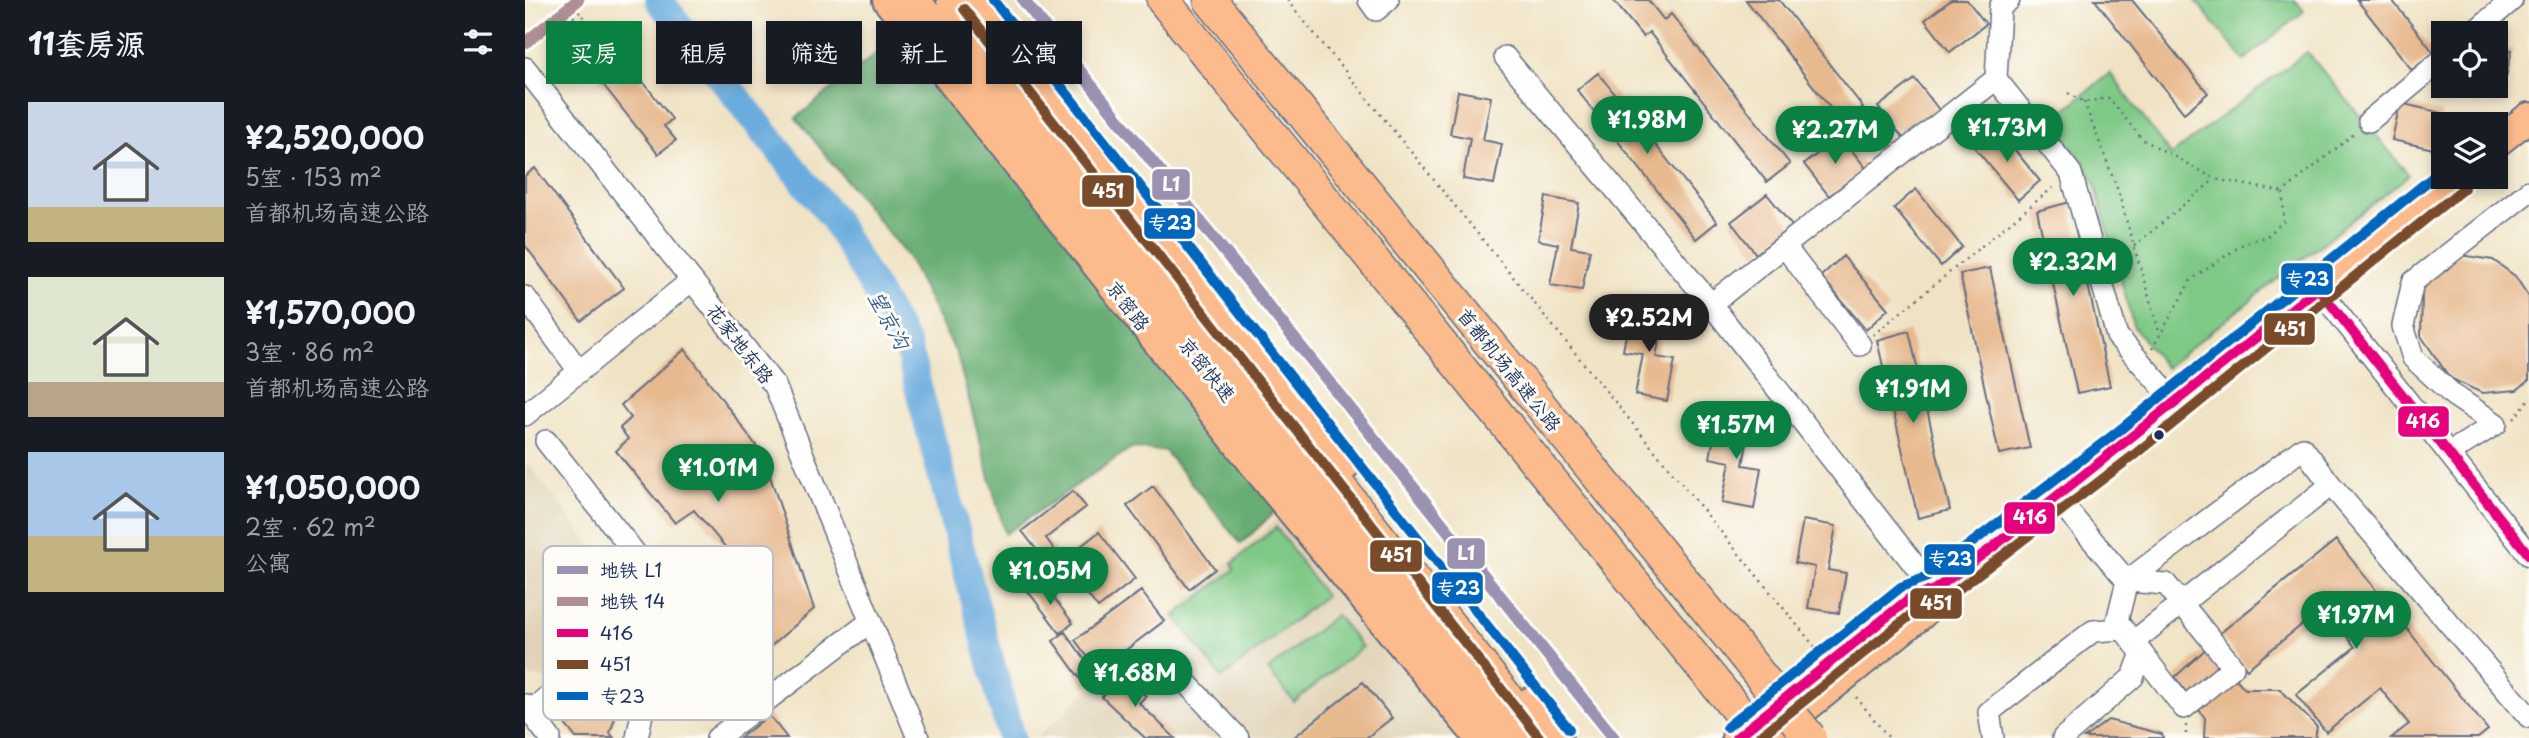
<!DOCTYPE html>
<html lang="zh">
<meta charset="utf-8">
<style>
:root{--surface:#171b24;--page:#20242c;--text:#f1f3f6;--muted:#9ea1a6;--accent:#0b8043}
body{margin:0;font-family:"Playpen Sans","LXGW WenKai TC",sans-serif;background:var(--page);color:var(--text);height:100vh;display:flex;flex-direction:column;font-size:26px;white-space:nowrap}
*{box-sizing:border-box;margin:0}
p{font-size:23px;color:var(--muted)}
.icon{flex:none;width:38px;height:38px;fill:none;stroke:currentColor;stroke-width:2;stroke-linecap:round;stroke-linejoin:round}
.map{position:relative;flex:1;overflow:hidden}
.drawer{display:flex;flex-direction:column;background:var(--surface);width:525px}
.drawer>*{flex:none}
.guide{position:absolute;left:21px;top:21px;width:665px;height:63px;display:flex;gap:14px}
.tools{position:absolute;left:1906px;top:21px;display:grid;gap:14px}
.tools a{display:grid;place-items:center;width:77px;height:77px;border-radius:0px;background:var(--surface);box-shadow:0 4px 10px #0003;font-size:35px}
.price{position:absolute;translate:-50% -60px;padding:0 16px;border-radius:24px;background:var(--accent);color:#fff;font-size:23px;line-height:46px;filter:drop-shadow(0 2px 4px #0008)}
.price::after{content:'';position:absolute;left:50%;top:42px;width:21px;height:16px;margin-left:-10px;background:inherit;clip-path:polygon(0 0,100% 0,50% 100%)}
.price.selected{background:#222;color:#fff}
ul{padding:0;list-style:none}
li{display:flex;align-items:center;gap:21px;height:175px;padding:0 28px}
li span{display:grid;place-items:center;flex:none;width:196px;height:140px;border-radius:0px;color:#555}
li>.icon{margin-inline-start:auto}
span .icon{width:84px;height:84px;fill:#fffc;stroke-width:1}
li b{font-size:30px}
h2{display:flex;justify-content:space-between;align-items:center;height:84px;padding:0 28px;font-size:30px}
.tag{padding:0 24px;border-radius:0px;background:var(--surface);box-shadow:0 4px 10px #0003;font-size:24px;line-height:63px}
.tag.selected{background:var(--accent);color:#fff}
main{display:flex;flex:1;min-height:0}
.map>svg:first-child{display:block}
.built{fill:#e0d2b6}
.green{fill:#7fc986;stroke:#4d7c72;stroke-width:2}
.forest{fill:#67ad73;stroke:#416e68;stroke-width:2}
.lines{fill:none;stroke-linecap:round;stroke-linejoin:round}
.river{stroke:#6aacde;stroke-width:28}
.building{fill:#e7b98f}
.minor-casing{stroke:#666e82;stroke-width:24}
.major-casing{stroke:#666e82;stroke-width:32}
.highway-casing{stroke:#666e82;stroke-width:35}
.path{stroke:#666e82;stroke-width:2.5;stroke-dasharray:2 5;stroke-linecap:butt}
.minor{stroke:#fff;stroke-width:21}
.major{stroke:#fbbb8c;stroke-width:28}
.highway{stroke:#fbbb8c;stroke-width:32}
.highway-bridge-casing{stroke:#666e82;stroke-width:35;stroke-linecap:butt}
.highway-bridge{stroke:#fbbb8c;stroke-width:32}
.bus-1-casing{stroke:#fdfcf7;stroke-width:16}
.bus-2-casing{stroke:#fdfcf7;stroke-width:16}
.bus-3-casing{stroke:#fdfcf7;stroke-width:16}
.bus-1{stroke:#e5007d;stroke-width:10}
.bus-2{stroke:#7a4b2a;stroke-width:10}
.bus-3{stroke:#0065bd;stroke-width:10}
.metro-1-casing{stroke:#fdfcf7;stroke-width:18}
.metro-2-casing{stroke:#fdfcf7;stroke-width:18}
.metro-1{stroke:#9b91b1;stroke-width:12}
.metro-2{stroke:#af8f94;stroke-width:12}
.bus-dot{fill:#1b2f5e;stroke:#fdfcf7;stroke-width:2.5}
.labels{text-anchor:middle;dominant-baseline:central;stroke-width:6;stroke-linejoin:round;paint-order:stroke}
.street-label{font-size:19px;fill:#1b2f5e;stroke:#fdfcf7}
.water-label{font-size:21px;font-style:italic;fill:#375b8b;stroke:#fdfcf7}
.key{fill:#fdfcf7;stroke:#b9bec9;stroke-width:2}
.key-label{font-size:19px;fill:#1b2f5e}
.line-badge{stroke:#fdfcf7;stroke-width:2.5}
.badge-label{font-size:19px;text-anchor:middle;font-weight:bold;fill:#fff}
</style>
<main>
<section class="drawer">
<h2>11套房源<svg class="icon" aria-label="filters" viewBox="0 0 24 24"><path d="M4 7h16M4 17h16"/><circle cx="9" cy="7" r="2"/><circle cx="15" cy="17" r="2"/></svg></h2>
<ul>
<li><span style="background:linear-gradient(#c9d6e8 75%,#c2b280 0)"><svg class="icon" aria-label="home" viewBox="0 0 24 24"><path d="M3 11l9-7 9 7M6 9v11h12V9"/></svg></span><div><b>¥2,520,000</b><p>5室 · 153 m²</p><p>首都机场高速公路</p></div></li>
<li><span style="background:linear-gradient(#dfe7d0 75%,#b9a48a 0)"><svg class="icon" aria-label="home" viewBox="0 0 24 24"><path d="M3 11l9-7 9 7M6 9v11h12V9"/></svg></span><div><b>¥1,570,000</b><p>3室 · 86 m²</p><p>首都机场高速公路</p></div></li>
<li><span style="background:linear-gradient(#a9c7e8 60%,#c2b280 0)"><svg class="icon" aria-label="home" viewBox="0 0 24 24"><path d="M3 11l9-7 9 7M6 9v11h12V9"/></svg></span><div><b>¥1,050,000</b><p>2室 · 62 m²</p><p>公寓</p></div></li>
</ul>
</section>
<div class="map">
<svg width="2004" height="738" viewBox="0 0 2004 738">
<rect width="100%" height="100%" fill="#fdfcf7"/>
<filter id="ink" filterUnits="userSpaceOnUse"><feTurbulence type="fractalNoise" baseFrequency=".0143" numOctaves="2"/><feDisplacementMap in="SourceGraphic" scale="14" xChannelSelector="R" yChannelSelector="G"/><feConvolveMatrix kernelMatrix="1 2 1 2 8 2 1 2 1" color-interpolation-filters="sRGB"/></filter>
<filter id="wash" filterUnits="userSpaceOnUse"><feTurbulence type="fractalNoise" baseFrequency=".00686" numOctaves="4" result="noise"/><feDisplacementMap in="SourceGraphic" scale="28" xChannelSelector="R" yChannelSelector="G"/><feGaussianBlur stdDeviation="1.57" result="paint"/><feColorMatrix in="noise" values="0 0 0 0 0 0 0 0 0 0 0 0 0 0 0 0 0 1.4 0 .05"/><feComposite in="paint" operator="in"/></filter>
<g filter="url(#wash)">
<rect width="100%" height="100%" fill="#f0e3c4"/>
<!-- built -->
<path class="built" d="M3,464L76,557L77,581L123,588L109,671L36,658L24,679L0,675V466Z
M769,503L961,738H511Z"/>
<!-- green -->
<path class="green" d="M1670,0H1770L1779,11L1719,60Z
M1782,52L1884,175L1640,368L1608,325L1569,180L1527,120L1585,73L1646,155Z
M751,527L800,596L697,678L650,616L710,569L707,564Z
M811,615L837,647L769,702L743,670Z"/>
<!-- forest -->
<path class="forest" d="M394,19L766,496L716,544L640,451L606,448L480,534L432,355L382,256L271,118Z"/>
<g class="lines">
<!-- river -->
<path class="river" d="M134,0L308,218L382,345L486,738"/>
</g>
<g id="blocks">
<!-- building -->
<path class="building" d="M1088,0H1123L1139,20L1146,14L1265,164L1242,182L1124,32L1118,37Z
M1221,0H1254L1338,107L1317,123Z
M1426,0H1442L1461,24L1425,52L1400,20Z
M1570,0H1607L1683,93L1659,113Z
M1832,0H1867L1909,53L1887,70Z
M1970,46L1987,50L1979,87L1970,86Z
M99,57L147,119L139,126L151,140L133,154L73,78Z
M1073,73L1192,222L1171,239L1052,90Z
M1390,79L1415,111L1379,139L1353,107Z
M933,91L966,97L958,140L977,144L969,184L938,179L945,138L925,134Z
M1875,103L1917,113L1909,149L1867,140Z
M1472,128L1515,181L1493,200L1449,147Z
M1315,136L1341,168L1304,196L1279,164Z
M10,168L99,288L56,321L0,245V176Z
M1391,189L1437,247L1416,266L1369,208Z
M1242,194L1267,226L1231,254L1206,222Z
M1021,197L1054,203L1046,247L1065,250L1057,290L1025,285L1033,244L1013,240Z
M1545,202L1585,386L1552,393L1512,211Z
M1935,255L1968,260L1990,276L2004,297V380L1992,390L1957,393L1925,378L1896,336L1897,292L1913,267Z
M1318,256L1363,309L1341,330L1296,276Z
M1465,268L1505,448L1474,454L1435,274Z
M1106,307L1139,313L1131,357L1150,360L1142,401L1110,395L1118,354L1098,351Z
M1384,331L1425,510L1393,518L1352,340Z
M160,349L238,455L289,609L224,665L156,583L202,549L169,510L150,523L91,451L103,439L95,428L106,418L96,405Z
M1193,415L1226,421L1218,465L1236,468L1229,509L1197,503L1205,462L1185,458Z
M628,486L690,569L664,589L602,506Z
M548,491L561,507L521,538L533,555L522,563L497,531Z
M1278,520L1311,526L1303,570L1321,573L1314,613L1283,608L1290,567L1270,563Z
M574,532L610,579L573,608L537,561Z
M1811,540L1963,730L1953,738H1866L1884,724L1855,688L1801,732L1771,695L1830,647L1799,607L1722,669L1694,634Z
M515,580L548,623L535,633L502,590Z
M616,591L639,621L573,671L550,640Z
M540,632L573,678L561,687L528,641Z
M1683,647L1720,689H1755L1792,727L1790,738H1679L1680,718L1650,677Z
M599,674L621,696L614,703L650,738H620L577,697Z
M838,682L867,718L841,738H768Z
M53,691L88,697L86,710L91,715L85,733L89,738H51L29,710Z
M244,715L262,738H215Z
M1583,720L1637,734L1638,738H1559Z"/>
</g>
</g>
<g filter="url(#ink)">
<use href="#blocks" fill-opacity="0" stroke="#666e82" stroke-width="2"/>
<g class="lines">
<defs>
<path id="minor" d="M844,0L851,10L863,0
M1484,0L1475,7L1471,79L1546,173L1592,336L1650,401
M1948,33L1987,0
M980,57L1186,304L1409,590
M0,68L250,386L393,738
M1844,121L1918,59
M1260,247L1335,345
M1793,288L2004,555
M0,297L54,371
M1186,304L1471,79
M0,415L167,280
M21,441L232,707
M1924,453L1971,424L1928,395L1888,358L1878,326L1888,282L2004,191
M1530,496L1602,581L1778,448L1806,485L2004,717
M1602,581L1641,584L1708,667L1659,708L1592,621Z
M1608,642L1806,485
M651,672L713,738
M0,705L25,738
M5,712L37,684L122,692
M112,738L142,593
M192,738L346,621
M1468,738L1464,712L1568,631L1598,629
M1538,738L1608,677L1617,653"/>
<path id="major" d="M362,0L750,491L954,738
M450,0L819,467
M1970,144L2004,117
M1004,702L1033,738
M1211,738L1385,598L1409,590L1600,444L1930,177
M1243,738L1397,614L1409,590"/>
<path id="highway" d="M388,0L978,738
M428,0L1014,738
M638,0L1177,667
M685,0L1210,644"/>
</defs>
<!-- minor casing -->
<use href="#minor" class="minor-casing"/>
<!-- major casing -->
<use href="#major" class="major-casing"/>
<!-- highway casing -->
<use href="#highway" class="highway-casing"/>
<!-- path -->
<path class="path" d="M762,0L1290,647
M37,26L55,12
M41,31L59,16
M1543,93L1559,102L1584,98L1617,139L1690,179L1758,192
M1559,102L1592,188L1635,335
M1609,246L1690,179
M1348,335L1530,186
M1627,349L1666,280L1718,244L1742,236L1759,221L1758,192L1830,133
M1989,419L2004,399
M1331,697L1364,738
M1661,725V738"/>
<!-- minor -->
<use href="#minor" class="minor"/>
<!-- major -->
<use href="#major" class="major"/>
<!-- highway -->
<use href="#highway" class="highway"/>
<defs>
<path id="highway-bridge" d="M1210,644L1285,738
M1177,667L1235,738"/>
</defs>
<!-- highway-bridge casing -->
<use href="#highway-bridge" class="highway-bridge-casing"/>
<!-- highway-bridge -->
<use href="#highway-bridge" class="highway-bridge"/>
<defs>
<path id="bus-1" d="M1793,288L2004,555
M1211,738L1385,598L1409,590L1468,547L1793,288"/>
<path id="bus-2" d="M439,9L1015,738
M1233,738L1392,610L1418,601L1609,455L1939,188"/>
<path id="bus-3" d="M468,0L1044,729
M1202,727L1376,587L1402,577L1591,433L1918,169"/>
</defs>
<!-- bus-1 casing -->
<use href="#bus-1" class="bus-1-casing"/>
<!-- bus-2 casing -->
<use href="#bus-2" class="bus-2-casing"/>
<!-- bus-3 casing -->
<use href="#bus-3" class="bus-3-casing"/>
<!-- bus-1 -->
<use href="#bus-1" class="bus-1"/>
<!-- bus-2 -->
<use href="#bus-2" class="bus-2"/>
<!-- bus-3 -->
<use href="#bus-3" class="bus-3"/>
<defs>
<path id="metro-1" d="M498,0L1089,738"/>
<path id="metro-2" d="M0,43L53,0"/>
</defs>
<!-- metro-1 casing -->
<use href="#metro-1" class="metro-1-casing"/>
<!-- metro-2 casing -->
<use href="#metro-2" class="metro-2-casing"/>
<!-- metro-1 -->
<use href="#metro-1" class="metro-1"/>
<!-- metro-2 -->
<use href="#metro-2" class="metro-2"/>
</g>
</g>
<!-- markers -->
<circle class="bus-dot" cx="1634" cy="435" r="6"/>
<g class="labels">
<!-- street labels -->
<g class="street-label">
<text transform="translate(604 305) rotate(52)">京密路</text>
<text transform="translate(216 343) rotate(52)">花家地东路</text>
<text transform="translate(683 369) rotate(51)">京密快速</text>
<text transform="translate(985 369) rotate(51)">首都机场高速公路</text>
</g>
<!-- water labels -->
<g class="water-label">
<text transform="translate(365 319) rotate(62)">望京沟</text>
</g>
</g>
<!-- legend -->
<rect x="18" y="546" width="230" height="174" rx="10" class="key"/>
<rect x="32" y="566" width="31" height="8" fill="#9b91b1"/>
<rect x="32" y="597" width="31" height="9" fill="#af8f94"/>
<rect x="32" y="629" width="31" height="8" fill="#e5007d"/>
<rect x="32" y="660" width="31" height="9" fill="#7a4b2a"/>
<rect x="32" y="692" width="31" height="8" fill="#0065bd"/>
<g class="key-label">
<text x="75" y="577">地铁 L1</text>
<text x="75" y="608">地铁 14</text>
<text x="75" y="640">416</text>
<text x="75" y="671">451</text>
<text x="75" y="703">专23</text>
</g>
<g class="line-badge">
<rect x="626" y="168" width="40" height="33" rx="7" fill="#9b91b1"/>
<rect x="556" y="174" width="54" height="34" rx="7" fill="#7a4b2a"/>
<rect x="618" y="207" width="53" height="33" rx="7" fill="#0065bd"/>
<rect x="1755" y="262" width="54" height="34" rx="7" fill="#0065bd"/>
<rect x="1738" y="312" width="53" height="34" rx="7" fill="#7a4b2a"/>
<rect x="1872" y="405" width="53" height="33" rx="7" fill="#e5007d"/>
<rect x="1478" y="501" width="53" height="34" rx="7" fill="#e5007d"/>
<rect x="921" y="537" width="40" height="33" rx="7" fill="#9b91b1"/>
<rect x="844" y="539" width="54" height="34" rx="7" fill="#7a4b2a"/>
<rect x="1398" y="543" width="53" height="33" rx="7" fill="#0065bd"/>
<rect x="906" y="571" width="53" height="34" rx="7" fill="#0065bd"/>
<rect x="1384" y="587" width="54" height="33" rx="7" fill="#7a4b2a"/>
</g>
<g class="badge-label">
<text x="646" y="191">L1</text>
<text x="583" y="198">451</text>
<text x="645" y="230">专23</text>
<text x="1782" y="286">专23</text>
<text x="1765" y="336">451</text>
<text x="1898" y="428">416</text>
<text x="1505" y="524">416</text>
<text x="941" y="560">L1</text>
<text x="871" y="562">451</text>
<text x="1425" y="566">专23</text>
<text x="933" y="595">专23</text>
<text x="1411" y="610">451</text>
</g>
</svg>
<div class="tools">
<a><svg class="icon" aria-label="locate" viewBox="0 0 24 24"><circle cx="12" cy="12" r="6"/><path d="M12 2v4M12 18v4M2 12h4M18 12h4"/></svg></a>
<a><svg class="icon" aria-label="layers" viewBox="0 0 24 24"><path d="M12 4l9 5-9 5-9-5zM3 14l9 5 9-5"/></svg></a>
</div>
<b class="price" style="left:1122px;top:156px">¥1.98M</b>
<b class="price" style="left:1482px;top:164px">¥1.73M</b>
<b class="price" style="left:1310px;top:166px">¥2.27M</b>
<b class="price" style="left:1548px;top:298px">¥2.32M</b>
<b class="price selected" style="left:1124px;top:354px">¥2.52M</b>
<b class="price" style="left:1388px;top:425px">¥1.91M</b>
<b class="price" style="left:1211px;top:461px">¥1.57M</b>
<b class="price" style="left:193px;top:504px">¥1.01M</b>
<b class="price" style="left:525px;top:607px">¥1.05M</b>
<b class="price" style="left:1831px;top:651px">¥1.97M</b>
<b class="price" style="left:610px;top:709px">¥1.68M</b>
<div class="guide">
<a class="tag selected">买房</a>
<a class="tag">租房</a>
<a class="tag">筛选</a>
<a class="tag">新上</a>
<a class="tag">公寓</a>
</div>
</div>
</main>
